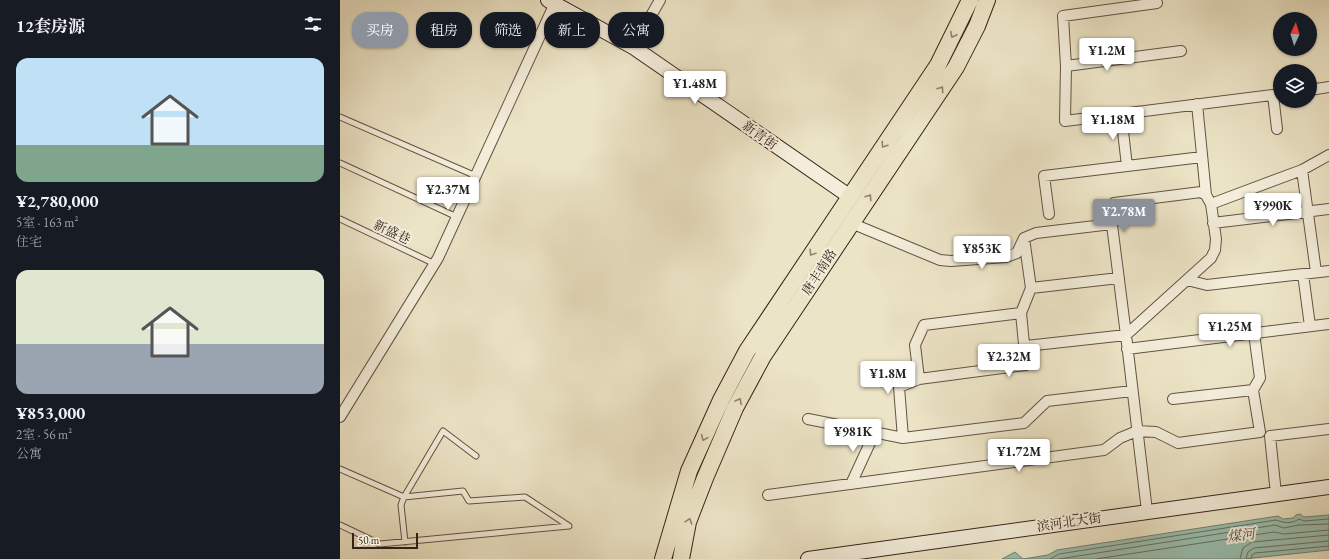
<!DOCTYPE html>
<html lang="zh">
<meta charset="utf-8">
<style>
:root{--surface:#171b24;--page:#242831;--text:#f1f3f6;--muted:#9ea1a6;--accent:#8c9099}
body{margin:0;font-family:"EB Garamond","Noto Serif SC",serif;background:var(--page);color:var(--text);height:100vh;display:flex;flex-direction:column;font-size:15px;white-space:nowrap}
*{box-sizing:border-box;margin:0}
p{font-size:13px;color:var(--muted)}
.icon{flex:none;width:22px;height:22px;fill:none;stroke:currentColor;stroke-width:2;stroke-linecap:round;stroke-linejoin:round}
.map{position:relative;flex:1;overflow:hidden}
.side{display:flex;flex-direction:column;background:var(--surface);width:340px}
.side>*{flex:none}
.top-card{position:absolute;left:12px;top:12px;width:380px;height:36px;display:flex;gap:8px}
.needle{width:26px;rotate:4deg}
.tools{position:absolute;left:933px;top:12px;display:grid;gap:8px}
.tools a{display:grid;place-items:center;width:44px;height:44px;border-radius:50%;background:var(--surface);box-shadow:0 1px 3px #0004;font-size:20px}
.scale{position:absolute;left:12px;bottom:10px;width:66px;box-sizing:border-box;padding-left:4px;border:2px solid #37221a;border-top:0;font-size:11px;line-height:14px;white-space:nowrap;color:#37221a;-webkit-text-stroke:3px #f3edda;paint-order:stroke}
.price{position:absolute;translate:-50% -34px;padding:0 9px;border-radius:4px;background:#fff;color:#222;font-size:13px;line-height:26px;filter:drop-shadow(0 1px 2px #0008)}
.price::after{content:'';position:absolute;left:50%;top:24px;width:12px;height:9px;margin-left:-6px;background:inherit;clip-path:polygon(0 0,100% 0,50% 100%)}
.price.selected{background:var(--accent);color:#fff}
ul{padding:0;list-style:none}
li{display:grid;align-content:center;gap:8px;height:212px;padding:0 16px}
li span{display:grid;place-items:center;height:124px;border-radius:12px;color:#555}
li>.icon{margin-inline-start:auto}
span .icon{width:72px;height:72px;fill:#fffc;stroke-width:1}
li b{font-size:17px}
h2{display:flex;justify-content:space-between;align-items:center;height:48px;padding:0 16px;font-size:17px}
.pill{padding:0 14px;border-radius:16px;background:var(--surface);box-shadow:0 1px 3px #0004;font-size:14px;line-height:36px}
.pill.selected{background:var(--accent);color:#fff}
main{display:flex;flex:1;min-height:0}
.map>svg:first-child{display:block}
.water{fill:#9abfaf;stroke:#728073}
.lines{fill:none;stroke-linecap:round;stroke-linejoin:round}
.shore{stroke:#687064;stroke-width:1}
.lane-casing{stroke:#645245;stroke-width:7}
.street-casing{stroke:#645245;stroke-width:12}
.secondary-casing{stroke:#37221a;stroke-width:16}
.primary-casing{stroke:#37221a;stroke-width:18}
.lane{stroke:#f3edda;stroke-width:5}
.street{stroke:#f3edda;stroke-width:10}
.secondary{stroke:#f3edda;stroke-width:14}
.primary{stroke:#ece4c6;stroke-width:16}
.oneway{stroke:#928370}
.labels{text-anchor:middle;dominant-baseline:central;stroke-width:4;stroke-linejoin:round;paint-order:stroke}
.street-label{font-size:13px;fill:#37221a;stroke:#f3edda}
.water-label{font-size:14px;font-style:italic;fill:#555147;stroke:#f3edda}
</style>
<main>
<section class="side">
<h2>12套房源<svg class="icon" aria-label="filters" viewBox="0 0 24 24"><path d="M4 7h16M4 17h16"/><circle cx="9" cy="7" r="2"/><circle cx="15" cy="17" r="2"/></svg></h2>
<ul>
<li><span style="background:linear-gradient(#bfe0f5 70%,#7fa58c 0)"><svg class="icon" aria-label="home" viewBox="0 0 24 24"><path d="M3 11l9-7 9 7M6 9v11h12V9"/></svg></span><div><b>¥2,780,000</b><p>5室 · 163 m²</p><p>住宅</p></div></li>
<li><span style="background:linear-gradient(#dfe7d0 60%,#9aa5b1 0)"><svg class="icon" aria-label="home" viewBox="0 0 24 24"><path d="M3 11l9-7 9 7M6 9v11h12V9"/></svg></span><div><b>¥853,000</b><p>2室 · 56 m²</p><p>公寓</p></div></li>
</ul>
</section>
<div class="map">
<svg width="989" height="559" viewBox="0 0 989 559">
<rect width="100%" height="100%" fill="#ece4c6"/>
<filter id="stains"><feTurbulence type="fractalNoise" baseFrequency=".005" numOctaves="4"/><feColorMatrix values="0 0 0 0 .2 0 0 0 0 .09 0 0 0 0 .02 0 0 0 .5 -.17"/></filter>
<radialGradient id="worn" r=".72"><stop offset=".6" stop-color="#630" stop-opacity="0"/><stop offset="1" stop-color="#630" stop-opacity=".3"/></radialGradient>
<!-- water -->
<path class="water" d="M960,514L964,517L989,515V550L904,559H662L675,552L683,559L708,555L717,550L938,516L943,519L953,518L956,515Z"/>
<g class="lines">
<!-- shore -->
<path class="shore" d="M710,559L719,554L936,520C944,523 952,524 959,519L964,521L989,519
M719,559L935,525L944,528L959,525L989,524
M756,559L934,532L944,534L989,530
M900,559L903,548L912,542L989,535
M906,559L908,552L914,548L989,541
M911,559L912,555L915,553L989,546"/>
<defs>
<path id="lane" d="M0,117L136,176
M0,163L117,217
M0,219L95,264
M0,469L64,497L61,505L65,542
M64,497L103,431L136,456
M0,525L40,544L229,526L185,497L129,501L123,491L64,497"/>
<path id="street" d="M293,47L320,0
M841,51L726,66L725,121L940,94
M726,66L723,16L817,3
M970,90L989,87
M933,95L937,129
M857,104L866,195
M781,114L787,166
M962,170L976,272
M871,204L962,170L989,155
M709,214L704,176L862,157
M511,223L600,260L611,261L666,257L677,253L684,238L696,233L772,224
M873,223L989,209
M963,274L970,326
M847,280L867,285L989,271
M691,288L779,278
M686,346L786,335L770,209L774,203L861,192L866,195L871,204L876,239L875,250L871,258L786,335L807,511
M787,349L989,324
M579,379L575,345L584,325L681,313L691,288L684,238
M833,399L913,390
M0,417L98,258L215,3
M468,419L563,438L684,423L707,401L792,391
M563,438L559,387L579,379L686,365L681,313
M511,484L535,432
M936,494L930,436L989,429
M428,495L764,450L780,438L797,431L816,432L838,443L920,432L913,390L920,378L914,333"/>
<path id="secondary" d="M208,0L293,47L509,196
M468,559L989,487"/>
<path id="primary" d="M323,559L349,471L381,400L407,351L598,65L630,0
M341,559L348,522L365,478L395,408L423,356L616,67L637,26L647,0"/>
</defs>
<!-- lane casing -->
<use href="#lane" class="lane-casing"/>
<!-- street casing -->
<use href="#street" class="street-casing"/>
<!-- secondary casing -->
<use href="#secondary" class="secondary-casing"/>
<!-- primary casing -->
<use href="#primary" class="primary-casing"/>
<!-- lane -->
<use href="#lane" class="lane"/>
<!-- street -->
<use href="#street" class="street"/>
<!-- secondary -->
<use href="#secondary" class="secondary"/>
<!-- primary -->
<use href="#primary" class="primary"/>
</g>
<!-- one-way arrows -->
<defs><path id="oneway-chevron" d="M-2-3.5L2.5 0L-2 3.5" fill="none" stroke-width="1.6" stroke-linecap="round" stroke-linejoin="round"/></defs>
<g class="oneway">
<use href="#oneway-chevron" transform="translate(613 35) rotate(117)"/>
<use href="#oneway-chevron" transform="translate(601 89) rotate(-56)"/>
<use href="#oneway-chevron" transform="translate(544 145) rotate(124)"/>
<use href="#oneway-chevron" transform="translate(529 197) rotate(-56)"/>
<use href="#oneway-chevron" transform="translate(472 253) rotate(123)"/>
<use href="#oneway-chevron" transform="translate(399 401) rotate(-61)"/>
<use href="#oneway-chevron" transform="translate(364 438) rotate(114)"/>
<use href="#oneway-chevron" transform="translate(349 521) rotate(-73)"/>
</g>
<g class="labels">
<!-- street labels -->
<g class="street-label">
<text transform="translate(420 135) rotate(35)">新青街</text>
<text transform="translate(52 232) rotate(25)">新盛巷</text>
<text transform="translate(479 272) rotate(-57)">唐丰南路</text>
<text transform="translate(729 522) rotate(-8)">滨河北大街</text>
</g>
<!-- water labels -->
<g class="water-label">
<text transform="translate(901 535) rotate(-7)">煤河</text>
</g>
</g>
<rect width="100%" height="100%" filter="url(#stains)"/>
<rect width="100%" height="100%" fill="url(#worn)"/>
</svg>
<div class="tools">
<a><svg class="needle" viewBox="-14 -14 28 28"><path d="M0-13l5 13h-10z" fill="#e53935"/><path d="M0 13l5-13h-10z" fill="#9ea1a6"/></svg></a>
<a><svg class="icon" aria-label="layers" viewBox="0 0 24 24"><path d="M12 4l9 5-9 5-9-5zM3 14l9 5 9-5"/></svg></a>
</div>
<div class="scale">50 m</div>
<b class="price" style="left:767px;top:72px">¥1.2M</b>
<b class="price" style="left:355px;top:105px">¥1.48M</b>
<b class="price" style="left:773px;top:141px">¥1.18M</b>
<b class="price" style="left:108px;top:211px">¥2.37M</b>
<b class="price" style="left:933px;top:227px">¥990K</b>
<b class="price selected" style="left:784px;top:233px">¥2.78M</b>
<b class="price" style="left:642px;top:270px">¥853K</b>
<b class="price" style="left:890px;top:348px">¥1.25M</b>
<b class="price" style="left:669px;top:378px">¥2.32M</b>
<b class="price" style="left:548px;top:395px">¥1.8M</b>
<b class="price" style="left:513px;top:453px">¥981K</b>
<b class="price" style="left:679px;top:473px">¥1.72M</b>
<div class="top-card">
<a class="pill selected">买房</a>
<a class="pill">租房</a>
<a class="pill">筛选</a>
<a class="pill">新上</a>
<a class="pill">公寓</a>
</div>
</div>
</main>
